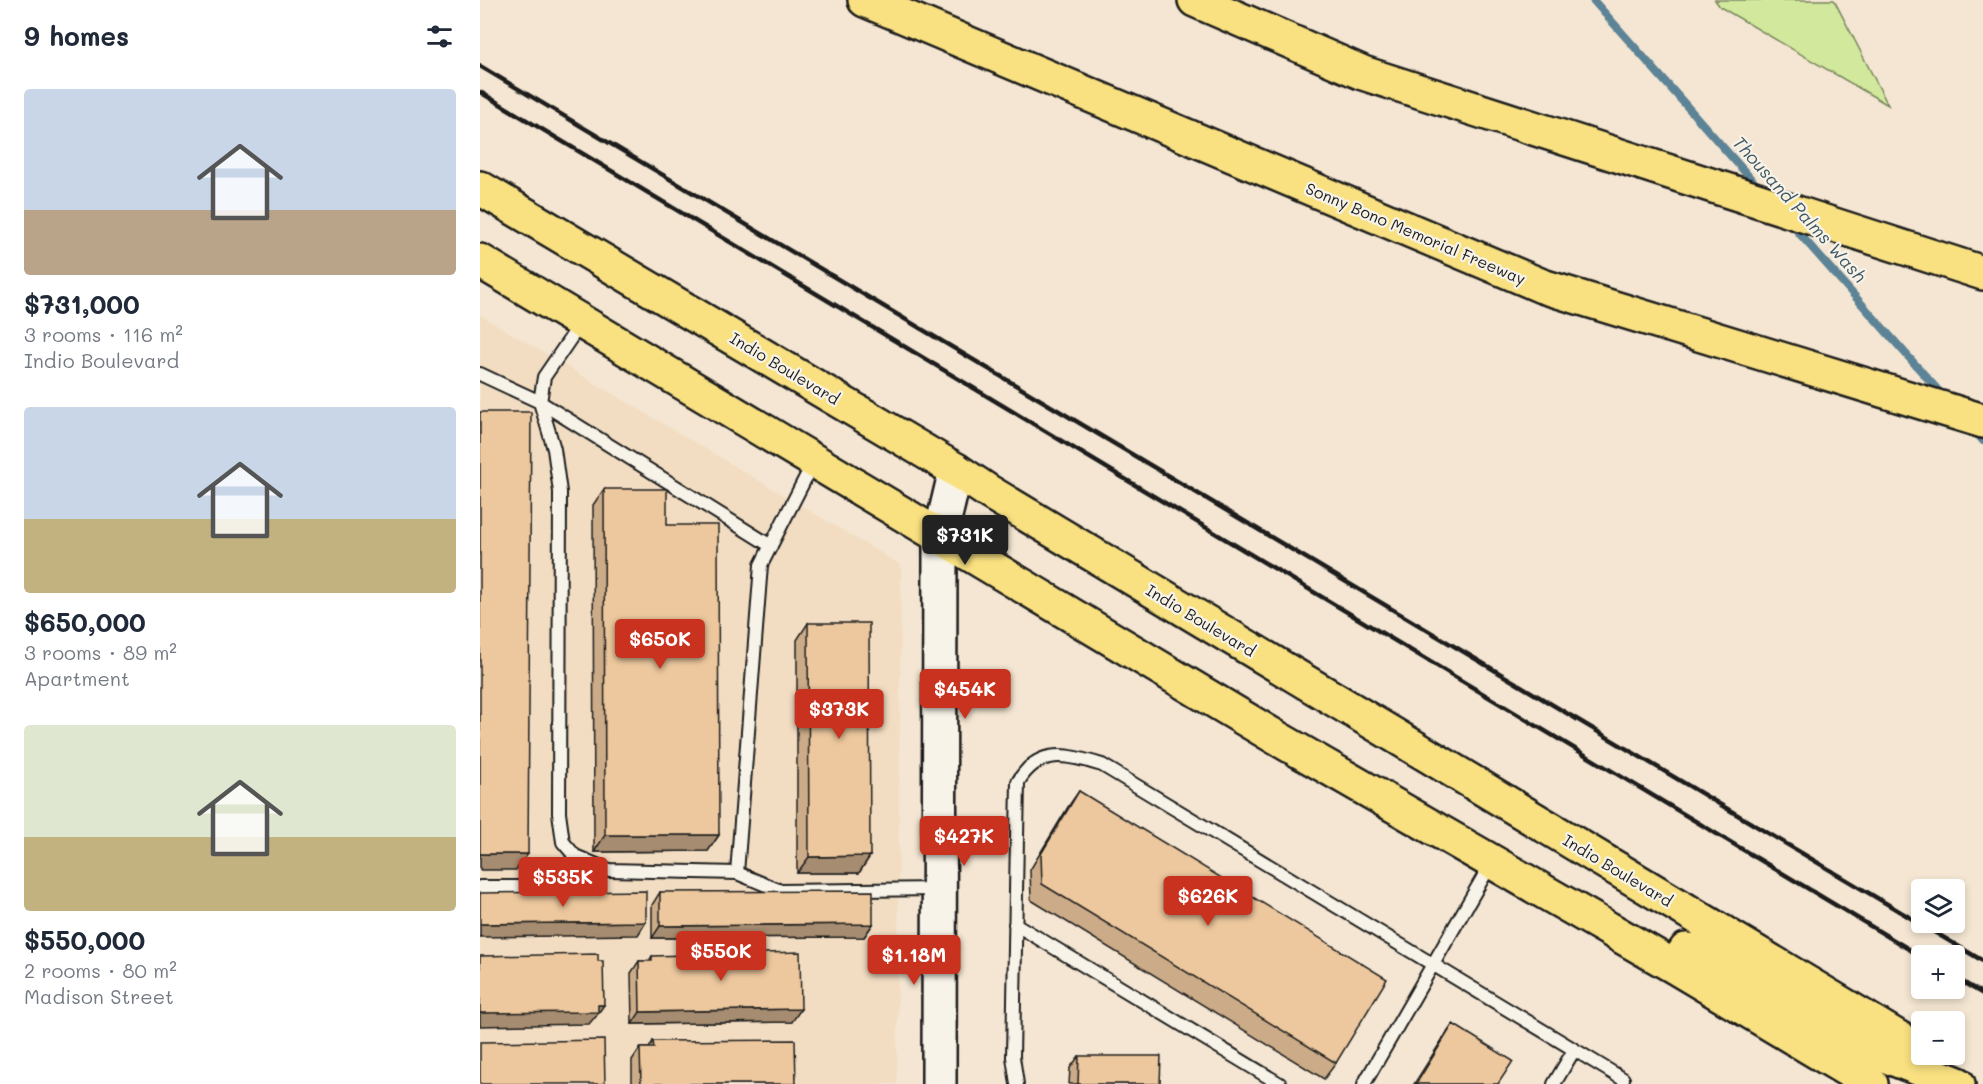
<!DOCTYPE html>
<meta charset="utf-8">
<style>
:root{--surface:#fff;--page:#f2f2f3;--text:#1f2937;--muted:#747a83;--accent:#c8321e}
body{margin:0;font-family:Mali,sans-serif;background:var(--page);color:var(--text);height:100vh;display:flex;flex-direction:column;font-size:22px;white-space:nowrap}
*{box-sizing:border-box;margin:0}
p{font-size:20px;color:var(--muted)}
.icon{flex:none;width:33px;height:33px;fill:none;stroke:currentColor;stroke-width:2;stroke-linecap:round;stroke-linejoin:round}
.map{position:relative;flex:1;overflow:hidden}
.panel{display:flex;flex-direction:column;background:var(--surface);width:480px}
.panel>*{flex:none}
.fabs{position:absolute;left:1431px;top:879px;display:grid;gap:12px}
.fabs a{display:grid;place-items:center;width:54px;height:54px;border-radius:6px;background:var(--surface);box-shadow:0 3px 9px #0003;font-size:30px}
.price{position:absolute;translate:-50% -51px;padding:0 14px;border-radius:6px;background:var(--accent);color:#fff;font-size:20px;line-height:39px;filter:drop-shadow(0 2px 3px #0008)}
.price::after{content:'';position:absolute;left:50%;top:36px;width:18px;height:14px;margin-left:-9px;background:inherit;clip-path:polygon(0 0,100% 0,50% 100%)}
.price.selected{background:#222;color:#fff}
ul{padding:0;list-style:none}
li{display:grid;align-content:center;gap:12px;height:318px;padding:0 24px}
li span{display:grid;place-items:center;height:186px;border-radius:6px;color:#555}
li>.icon{margin-inline-start:auto}
span .icon{width:108px;height:108px;fill:#fffc;stroke-width:1}
li b{font-size:26px}
h2{display:flex;justify-content:space-between;align-items:center;height:72px;padding:0 24px;font-size:26px}
main{display:flex;flex:1;min-height:0}
.map>svg:first-child{display:block}
.built{fill:#f2ddc2}
.green{fill:#d1e89d;stroke:#76825c;stroke-width:1.5}
.lines{fill:none;stroke-linecap:round;stroke-linejoin:round}
.stream{stroke:#5c8396;stroke-width:8}
.lane-casing{stroke:#1c1c1c;stroke-width:16}
.secondary-casing{stroke:#1c1c1c;stroke-width:38}
.primary-casing{stroke:#1c1c1c;stroke-width:38}
.highway-casing{stroke:#1c1c1c;stroke-width:38}
.lane{stroke:#f7f3e8;stroke-width:12}
.secondary{stroke:#f7f3e8;stroke-width:33}
.primary{stroke:#f9e181;stroke-width:33}
.highway{stroke:#f9e181;stroke-width:33}
.rail{stroke:#1c1c1c;stroke-width:4.5}
.wall{fill:#ccac88;stroke:#1c1c1c;stroke-width:1.5}
.shaded-wall{fill:#a68c6f;stroke:#1c1c1c;stroke-width:1.5}
.building{fill:#edc89e;stroke:#1c1c1c;stroke-width:1.5}
.labels{text-anchor:middle;dominant-baseline:central;stroke-width:4.5;stroke-linejoin:round;paint-order:stroke}
.street-label{font-size:16px;fill:#1c1c1c;stroke:#f7f3e8}
.water-label{font-size:18px;font-style:italic;fill:#415863;stroke:#f7f3e8}
</style>
<main>
<section class="panel">
<h2>9 homes<svg class="icon" aria-label="filters" viewBox="0 0 24 24"><path d="M4 7h16M4 17h16"/><circle cx="9" cy="7" r="2"/><circle cx="15" cy="17" r="2"/></svg></h2>
<ul>
<li><span style="background:linear-gradient(#c9d6e8 65%,#b9a48a 0)"><svg class="icon" aria-label="home" viewBox="0 0 24 24"><path d="M3 11l9-7 9 7M6 9v11h12V9"/></svg></span><div><b>$731,000</b><p>3 rooms · 116 m²</p><p>Indio Boulevard</p></div></li>
<li><span style="background:linear-gradient(#c9d6e8 60%,#c2b280 0)"><svg class="icon" aria-label="home" viewBox="0 0 24 24"><path d="M3 11l9-7 9 7M6 9v11h12V9"/></svg></span><div><b>$650,000</b><p>3 rooms · 89 m²</p><p>Apartment</p></div></li>
<li><span style="background:linear-gradient(#dfe7d0 60%,#c2b280 0)"><svg class="icon" aria-label="home" viewBox="0 0 24 24"><path d="M3 11l9-7 9 7M6 9v11h12V9"/></svg></span><div><b>$550,000</b><p>2 rooms · 80 m²</p><p>Madison Street</p></div></li>
</ul>
</section>
<div class="map">
<svg width="1503" height="1084" viewBox="0 0 1503 1084">
<rect width="100%" height="100%" fill="#f4e6d2"/>
<filter id="ink" filterUnits="userSpaceOnUse"><feTurbulence type="fractalNoise" baseFrequency=".0167" numOctaves="2"/><feDisplacementMap in="SourceGraphic" scale="12" xChannelSelector="R" yChannelSelector="G"/><feConvolveMatrix kernelMatrix="1 2 1 2 8 2 1 2 1" color-interpolation-filters="sRGB"/></filter>
<g filter="url(#ink)">
<!-- built -->
<path class="built" d="M0,315L421,565L417,1084H0Z"/>
<!-- green -->
<path class="green" d="M1235,0H1354L1408,105L1240,7Z"/>
<g class="lines">
<!-- stream -->
<path class="stream" d="M1113,0L1279,188
M1310,223L1464,397
M1493,429L1503,441"/>
<defs>
<path id="lane" d="M101,323L64,377L60,402L74,449L80,492L79,813L83,842L95,856L129,870L257,873L301,891L458,889
M0,374L60,402L291,546
M257,873L281,565L333,463
M0,887H74L95,856
M535,924L800,1084
M537,1084L533,1057L538,782C559,746 588,755 622,765L1143,1079
M884,1084L1012,862
M1074,1084L1094,1050"/>
<path id="secondary" d="M459,1084L460,537L476,470"/>
<path id="primary" d="M0,188L476,470L509,492L1442,1052
M0,261L797,738L1195,967L1391,1084
M1195,967L1206,950L1231,953L1394,1051L1478,1084"/>
<path id="highway" d="M385,0L1062,286L1503,421
M715,0L883,73L1503,273"/>
</defs>
<!-- lane casing -->
<use href="#lane" class="lane-casing"/>
<!-- secondary casing -->
<use href="#secondary" class="secondary-casing"/>
<!-- primary casing -->
<use href="#primary" class="primary-casing"/>
<!-- highway casing -->
<use href="#highway" class="highway-casing"/>
<!-- lane -->
<use href="#lane" class="lane"/>
<!-- secondary -->
<use href="#secondary" class="secondary"/>
<!-- primary -->
<use href="#primary" class="primary"/>
<!-- highway -->
<use href="#highway" class="highway"/>
<!-- rail -->
<path class="rail" d="M0,66L1503,961
M0,92L1442,957
M1474,977L1503,994"/>
</g>
<!-- wall -->
<path class="wall" d="M124,489L187,525L239,835L228,851L114,852L113,505Z
M328,623L390,856L379,873H317V640Z
M599,791L856,1063L844,1079L551,900L550,870L588,807Z
M180,892L393,924L384,937L172,938V905Z
M172,956L312,1022L152,1024L151,973L159,961H169Z
M973,1024L1018,1084H934L962,1040Z
M173,1041L316,1084H152V1060L160,1048H169Z
M599,1056L680,1084H589L590,1068Z"/>
<!-- shaded-wall -->
<path class="shaded-wall" d="M125,835H239L228,851L114,852Z
M0,854H48L36,870H0Z
M390,856L379,873H317L329,857Z
M166,922L158,935L0,937V924Z
M393,924L384,937L172,938L180,926Z
M118,1005H124L115,1018H114L109,1024L0,1026V1013Z
M321,1009L312,1022L152,1024L160,1012Z"/>
<!-- building -->
<path class="building" d="M0,412H51L48,854H0Z
M124,489H187V525H238L239,835H125Z
M328,623H389L390,856L329,857Z
M599,791L907,979L856,1063L562,884L561,854Z
M166,891V922L0,924V893Z
M393,891V924L180,926V892Z
M320,952L321,1009L160,1012L159,961H172V956Z
M118,954V961H123L124,1005H118V1012L0,1013V956Z
M973,1024L1033,1061L1018,1084H936Z
M124,1040L125,1084H0V1042Z
M315,1040L316,1084H161L160,1048H174L173,1041Z
M599,1056H681L680,1084H598Z"/>
</g>
<g class="labels">
<!-- street labels -->
<g class="street-label">
<text transform="translate(936 233) rotate(23)">Sonny Bono Memorial Freeway</text>
<text transform="translate(305 368) rotate(31)">Indio Boulevard</text>
<text transform="translate(721 620) rotate(31)">Indio Boulevard</text>
<text transform="translate(1138 870) rotate(31)">Indio Boulevard</text>
</g>
<!-- water labels -->
<g class="water-label">
<text transform="translate(1320 209) rotate(48)">Thousand Palms Wash</text>
</g>
</g>
</svg>
<div class="fabs">
<a><svg class="icon" aria-label="layers" viewBox="0 0 24 24"><path d="M12 4l9 5-9 5-9-5zM3 14l9 5 9-5"/></svg></a>
<a>+</a>
<a>−</a>
</div>
<b class="price selected" style="left:485px;top:566px">$731K</b>
<b class="price" style="left:180px;top:670px">$650K</b>
<b class="price" style="left:485px;top:720px">$454K</b>
<b class="price" style="left:359px;top:740px">$373K</b>
<b class="price" style="left:484px;top:867px">$427K</b>
<b class="price" style="left:83px;top:908px">$535K</b>
<b class="price" style="left:728px;top:927px">$626K</b>
<b class="price" style="left:241px;top:982px">$550K</b>
<b class="price" style="left:434px;top:986px">$1.18M</b>
</div>
</main>
